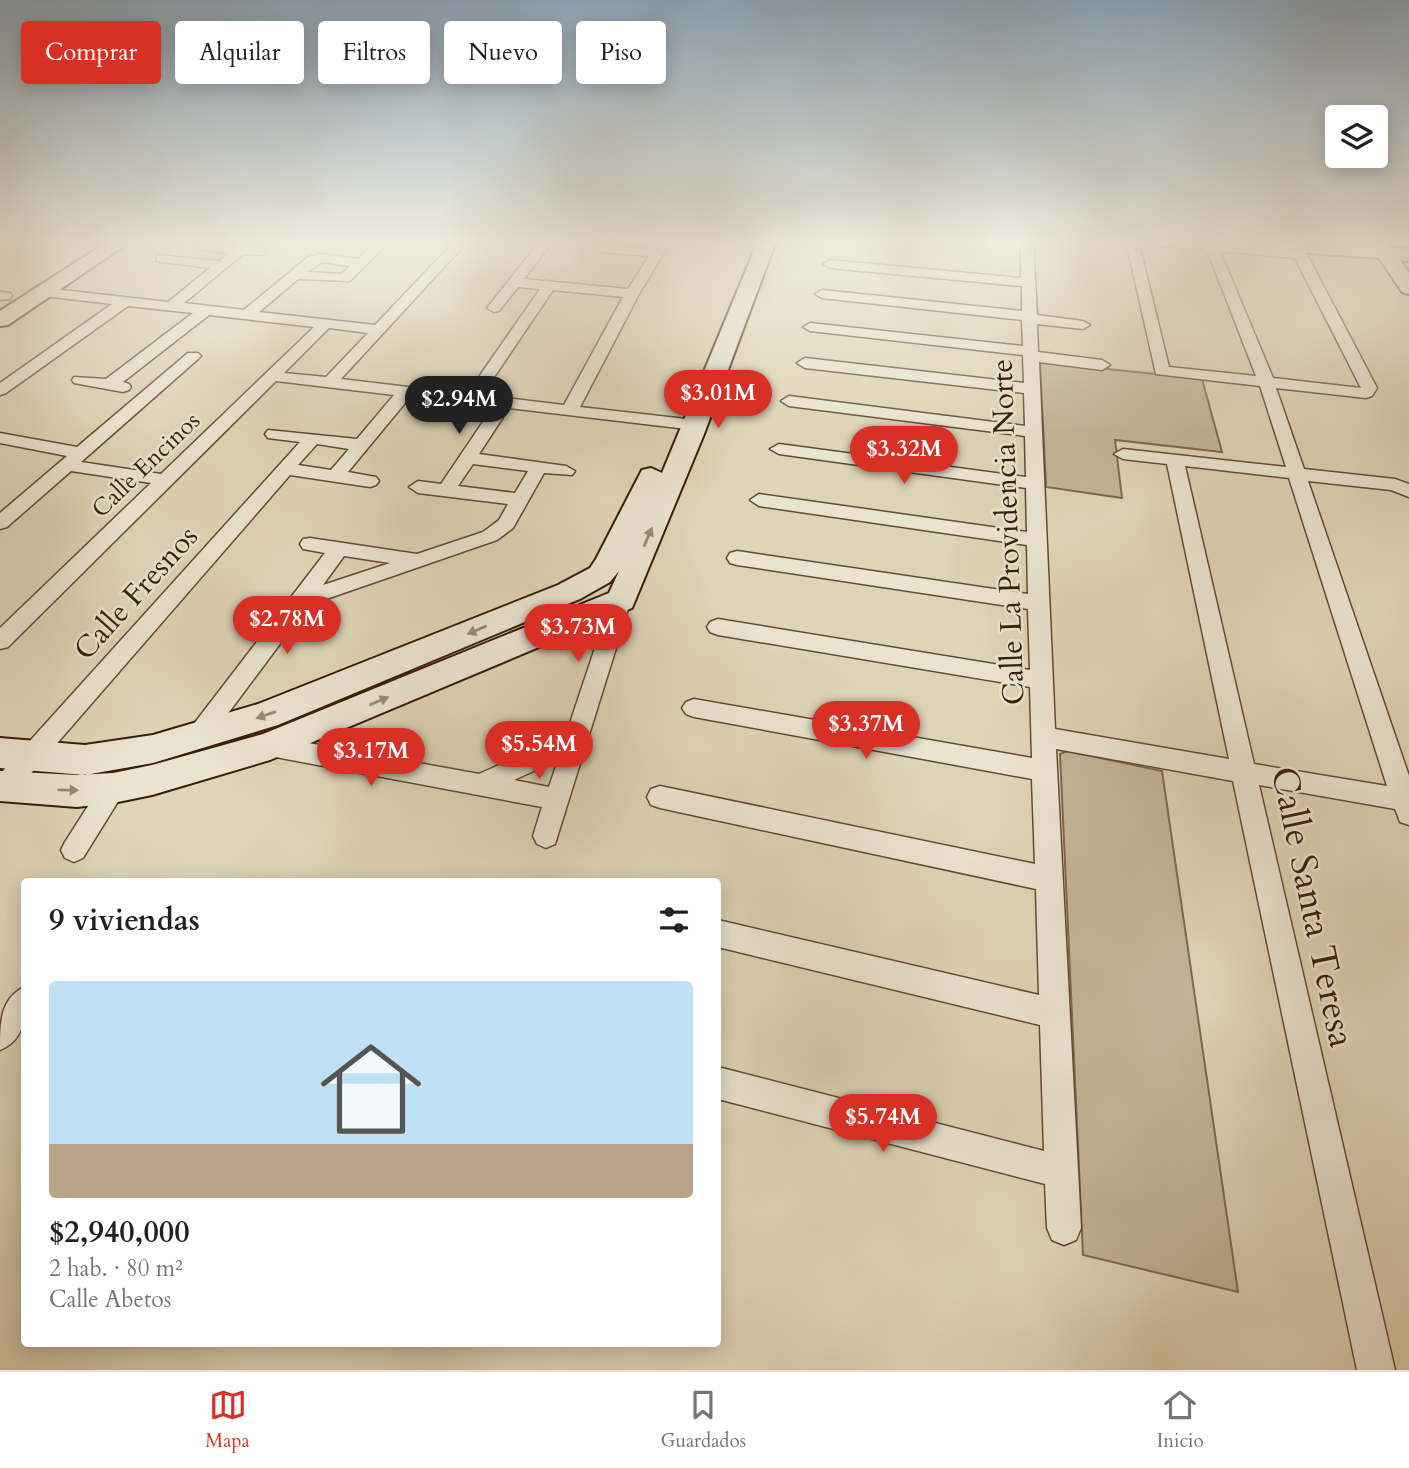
<!DOCTYPE html>
<html lang="es">
<meta charset="utf-8">
<style>
:root{--surface:#fff;--page:#f2f2f2;--text:#202124;--muted:#757577;--line:#e0e0e0;--accent:#d93025}
body{margin:0;font-family:Cardo,serif;background:var(--page);color:var(--text);height:100vh;display:flex;flex-direction:column;font-size:26px;white-space:nowrap}
*{box-sizing:border-box;margin:0}
p{font-size:23px;color:var(--muted)}
.icon{flex:none;width:38px;height:38px;fill:none;stroke:currentColor;stroke-width:2;stroke-linecap:round;stroke-linejoin:round}
.map{position:relative;flex:1;overflow:hidden}
.side{position:absolute;left:21px;top:878px;width:700px;height:469px;display:flex;flex-direction:column;background:var(--surface);border-radius:7px;box-shadow:0 4px 18px #0003}
.side>*{flex:none}
.banner{position:absolute;left:21px;top:21px;width:700px;height:63px;display:flex;gap:14px}
.buttons{position:absolute;left:1325px;top:105px;display:grid;gap:14px}
.buttons a{display:grid;place-items:center;width:63px;height:63px;border-radius:7px;background:var(--surface);box-shadow:0 4px 18px #0003;font-size:35px}
.price{position:absolute;translate:-50% -60px;padding:0 16px;border-radius:24px;background:var(--accent);color:#fff;font-size:23px;line-height:46px;filter:drop-shadow(0 2px 4px #0008)}
.price::after{content:'';position:absolute;left:50%;top:42px;width:21px;height:16px;margin-left:-10px;background:inherit;clip-path:polygon(0 0,100% 0,50% 100%)}
.price.selected{background:#222;color:#fff}
ul{padding:0;list-style:none}
li{display:grid;align-content:center;gap:14px;height:371px;padding:0 28px}
li+li{border-top:2px solid var(--line)}
li span{display:grid;place-items:center;height:217px;border-radius:7px;color:#555}
li>.icon{margin-inline-start:auto}
span .icon{width:126px;height:126px;fill:#fffc;stroke-width:1}
li b{font-size:30px}
h2{display:flex;justify-content:space-between;align-items:center;height:84px;padding:0 28px;font-size:30px}
.pill{padding:0 24px;border-radius:7px;background:var(--surface);box-shadow:0 4px 18px #0003;font-size:24px;line-height:63px}
.pill.selected{background:var(--accent);color:#fff}
.tabs{display:flex;justify-content:space-around;align-items:center;height:98px;border-top:2px solid var(--line);background:var(--surface);font-size:19px;color:var(--muted)}
.tabs a{display:grid;justify-items:center;gap:4px}
.tabs .selected{color:var(--accent)}
.map>svg:first-child{display:block}
.green{fill:#c2b598;stroke:#7d6950;stroke-width:2}
.lines{fill:none;stroke-linecap:round;stroke-linejoin:round}
.street-casing{stroke:#624b34;stroke-width:3}
.secondary-casing{stroke:#381d08;stroke-width:4}
.street{fill:#eae3d0;fill-rule:evenodd}
.secondary{fill:#eae3d0;fill-rule:evenodd}
.oneway{fill:#9a8a76}
.labels{text-anchor:middle;dominant-baseline:central;stroke-width:5;stroke-linejoin:round;paint-order:stroke}
.far-street-label{font-size:24px;fill:#381d08;stroke:#eae3d0}
.street-label{font-size:30px;fill:#381d08;stroke:#eae3d0}
.near-street-label{font-size:37px;fill:#381d08;stroke:#eae3d0}
</style>
<div class="map">
<svg width="1409" height="1370" viewBox="0 0 1409 1370">
<rect width="100%" height="100%" fill="#ded4b6"/>
<filter id="stains"><feTurbulence type="fractalNoise" baseFrequency=".00286" numOctaves="4"/><feColorMatrix values="0 0 0 0 .2 0 0 0 0 .09 0 0 0 0 .02 0 0 0 .5 -.17"/></filter>
<radialGradient id="worn" r=".72"><stop offset=".6" stop-color="#630" stop-opacity="0"/><stop offset="1" stop-color="#630" stop-opacity=".3"/></radialGradient>
<!-- green -->
<path class="green" d="M1042,362L1202,379L1222,452L1115,440L1122,498L1046,487L1040,364Z
M1067,751L1162,771L1238,1292L1083,1255L1060,754Z"/>
<g class="lines">
<defs>
<path id="street" d="M0,241H12L0,248Z
M376,241H390L350,281L298,279L259,312L375,325L455,241H468L341,379L467,394L540,289L518,287L499,311L494,312L487,308L540,241H553L524,279L628,289L649,256L600,252L595,251V245L654,249L659,241H671L639,294L580,407L695,420L703,425L695,430L509,408L479,454L566,466L575,471L572,475L544,473L513,528L497,540L309,605L206,743L198,746L190,743L186,736L190,729L325,553L303,549L300,544L303,539L310,538L417,554L483,532L499,520L508,504L418,493L409,487L418,481L441,484L493,407L410,397L348,472L376,477L379,481L376,485L370,487L290,475L13,794L0,796V774L300,442L268,438L265,434L268,430L357,439L394,395L276,381L8,647L0,649V628L151,483L71,471L7,527L0,529V513L67,456L0,443V433L77,447L188,353H198L201,356L198,359L81,462L161,474L314,327L209,315L123,382L129,384L131,387L129,390L123,392L74,383L72,380L74,377L106,379L193,313L128,306L6,393L0,395V383L112,304L44,296L37,292L44,288L168,302L210,268L162,262L157,261V255L219,261L229,253L199,249V243L204,242L265,249V255L243,254L184,303L244,310L308,257L322,254L358,259ZM322,262L350,266L342,274L307,272ZM553,290L623,297L564,405L482,395ZM329,328L368,333L326,377L284,373ZM317,444L349,449L331,470L298,465ZM473,464L528,471L515,493L458,486ZM344,556L390,563L323,585Z
M1021,241H1033L1037,315L1083,321L1090,325L1083,329L1037,324L1038,352L1102,360L1110,365L1102,370L1039,362L1055,729L1229,759L1167,464L1123,459L1114,454L1123,449L1286,467L1260,386L1156,374L1126,241H1191L1291,249V243H1301L1377,388L1372,396L1366,398L1276,388L1304,469L1395,479L1409,484V497L1391,490L1308,481L1409,776V825L1400,822L1395,809L1259,785L1395,1370H1357L1233,781L1056,749L1081,1228L1076,1240L1064,1245L1052,1240L1047,1228L1045,1184L718,1099V1067L1044,1151L1040,1025L718,947V920L1039,995L1036,889L660,808L651,805L647,797L651,789L660,786L1035,864L1032,779L694,717L686,714L682,708L686,702L694,699L1032,758L1030,687L718,635L710,632L707,627L710,622L718,619L1030,670L1028,609L737,565L730,563L727,558L730,553L737,551L1028,594L1027,545L759,506L750,500L759,494L1027,532L1026,488L779,454L770,449L779,444L1026,477L1025,436L789,406L781,401L789,396L1025,426L1024,393L805,368L797,363L805,358L1024,383L1023,355L810,331L803,327L810,323L1023,346L1022,320L822,298L815,294L822,290L1022,311V286L830,268L823,264L830,260L1021,278ZM1139,244L1207,250L1256,376L1169,367ZM1220,251L1295,258L1361,388L1273,378ZM1185,466L1289,478L1387,786L1254,764Z
M0,292L10,293L12,296L10,299L0,300Z
M621,593L628,595L631,600L555,844L546,848L537,844L533,836L542,807L270,756L261,753L258,746L261,739L270,736L479,774L566,735L611,600L614,595ZM558,760L549,787L514,780Z
M113,777L122,781L126,788L122,795L83,858L74,862L65,858L61,850L65,842L104,781Z
M24,987C26,1012 27,1039 0,1050C0,1023 0,999 24,987Z"/>
<path id="secondary" d="M109,241H131L8,325L0,326V311Z
M758,241H776L704,434L632,608L270,760L152,795L113,803L77,807L0,801V771L77,775L113,773L152,765L263,734L609,593L619,571L610,582L580,599L278,725L153,763L85,775L0,768V738L85,745L153,735L258,704L558,585L590,568L596,559L642,470L651,468L662,473Z
M1217,241H1301L1371,246L1368,241H1386L1391,248L1409,249V261L1400,260L1409,273V294L1402,292L1379,258L1226,247Z"/>
</defs>
<!-- street casing -->
<use href="#street" class="street-casing"/>
<!-- secondary casing -->
<use href="#secondary" class="secondary-casing"/>
<!-- street -->
<use href="#street" class="street"/>
<!-- secondary -->
<use href="#secondary" class="secondary"/>
</g>
<!-- one-way arrows -->
<defs><path id="oneway-solid" d="M-6-.8H1V-3.2L6.5 0L1 3.2V.8H-6Z" transform="scale(1.75)"/></defs>
<g class="oneway">
<use href="#oneway-solid" transform="translate(648 537) rotate(-67)"/>
<use href="#oneway-solid" transform="translate(477 630) rotate(157)"/>
<use href="#oneway-solid" transform="translate(379 701) rotate(-23)"/>
<use href="#oneway-solid" transform="translate(266 715) rotate(161)"/>
<use href="#oneway-solid" transform="translate(68 790) rotate(1)"/>
</g>
<!-- sky -->
<linearGradient id="sky" x2="0" y2="1"><stop stop-color="#8da8bc"/><stop offset="0.56" stop-color="#f0ecde"/><stop offset="1" stop-color="#f0ecde" stop-opacity="0"/></linearGradient>
<rect width="1409" height="433" fill="url(#sky)"/>
<g class="labels">
<!-- far-street labels -->
<g class="far-street-label">
<text transform="translate(146 465) rotate(-44)">Calle Encinos</text>
</g>
<!-- street labels -->
<g class="street-label">
<text transform="translate(1008 532) rotate(-92)">Calle La Providencia Norte</text>
<text transform="translate(136 593) rotate(-48)">Calle Fresnos</text>
</g>
<!-- near-street labels -->
<g class="near-street-label">
<text transform="translate(1313 907) rotate(78)">Calle Santa Teresa</text>
</g>
</g>
<rect width="100%" height="100%" filter="url(#stains)"/>
<rect width="100%" height="100%" fill="url(#worn)"/>
</svg>
<div class="buttons">
<a><svg class="icon" aria-label="layers" viewBox="0 0 24 24"><path d="M12 4l9 5-9 5-9-5zM3 14l9 5 9-5"/></svg></a>
</div>
<b class="price" style="left:718px;top:430px">$3.01M</b>
<b class="price selected" style="left:459px;top:436px">$2.94M</b>
<b class="price" style="left:904px;top:486px">$3.32M</b>
<b class="price" style="left:287px;top:656px">$2.78M</b>
<b class="price" style="left:578px;top:664px">$3.73M</b>
<b class="price" style="left:866px;top:761px">$3.37M</b>
<b class="price" style="left:539px;top:781px">$5.54M</b>
<b class="price" style="left:371px;top:788px">$3.17M</b>
<b class="price" style="left:883px;top:1154px">$5.74M</b>
<div class="banner">
<a class="pill selected">Comprar</a>
<a class="pill">Alquilar</a>
<a class="pill">Filtros</a>
<a class="pill">Nuevo</a>
<a class="pill">Piso</a>
</div>
<section class="side">
<h2>9 viviendas<svg class="icon" aria-label="filters" viewBox="0 0 24 24"><path d="M4 7h16M4 17h16"/><circle cx="9" cy="7" r="2"/><circle cx="15" cy="17" r="2"/></svg></h2>
<ul>
<li><span style="background:linear-gradient(#bfe0f5 75%,#b9a48a 0)"><svg class="icon" aria-label="home" viewBox="0 0 24 24"><path d="M3 11l9-7 9 7M6 9v11h12V9"/></svg></span><div><b>$2,940,000</b><p>2 hab. · 80 m²</p><p>Calle Abetos</p></div></li>
</ul>
</section>
</div>
<nav class="tabs">
<a class="selected"><svg class="icon" aria-label="map" viewBox="0 0 24 24"><path d="M3 6l6-2 6 2 6-2v14l-6 2-6-2-6 2zM9 4v14M15 6v14"/></svg>Mapa</a>
<a><svg class="icon" aria-label="saved" viewBox="0 0 24 24"><path d="M7 4h10v16l-5-4-5 4z"/></svg>Guardados</a>
<a><svg class="icon" aria-label="home" viewBox="0 0 24 24"><path d="M3 11l9-7 9 7M6 9v11h12V9"/></svg>Inicio</a>
</nav>
